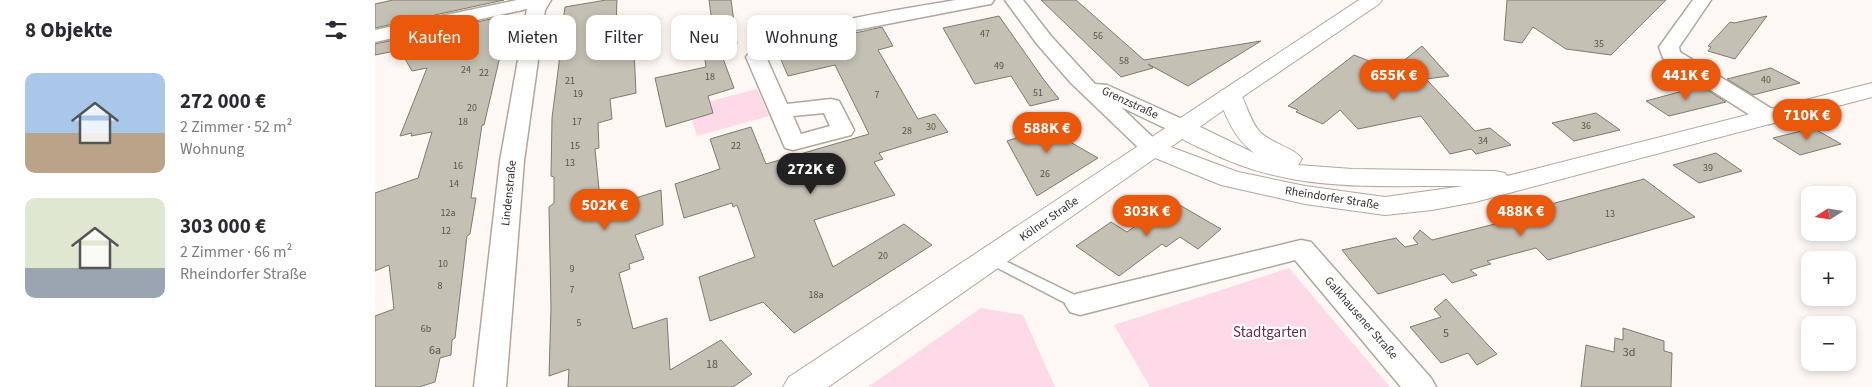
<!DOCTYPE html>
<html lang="de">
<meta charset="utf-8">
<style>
:root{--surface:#fff;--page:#f2f2f3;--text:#2b2b33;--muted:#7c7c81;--accent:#ea580c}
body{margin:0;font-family:"Source Sans 3",sans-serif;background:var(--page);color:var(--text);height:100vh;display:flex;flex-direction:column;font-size:19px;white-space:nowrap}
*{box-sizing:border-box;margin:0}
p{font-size:16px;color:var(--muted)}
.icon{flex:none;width:28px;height:28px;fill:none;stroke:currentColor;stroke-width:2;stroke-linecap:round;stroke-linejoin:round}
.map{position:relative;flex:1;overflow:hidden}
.sheet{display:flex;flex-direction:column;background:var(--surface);width:375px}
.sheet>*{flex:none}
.banner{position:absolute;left:15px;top:15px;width:475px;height:45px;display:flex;gap:10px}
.needle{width:32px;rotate:258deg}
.tools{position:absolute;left:1426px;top:186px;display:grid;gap:10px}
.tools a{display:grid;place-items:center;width:55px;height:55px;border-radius:10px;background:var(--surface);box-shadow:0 2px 8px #0003;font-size:25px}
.price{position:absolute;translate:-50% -42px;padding:0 11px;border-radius:18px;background:var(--accent);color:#fff;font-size:16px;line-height:32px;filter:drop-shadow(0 1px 2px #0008)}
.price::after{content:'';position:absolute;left:50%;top:30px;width:15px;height:11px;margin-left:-8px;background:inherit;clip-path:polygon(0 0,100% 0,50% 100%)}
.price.current{background:#222;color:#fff}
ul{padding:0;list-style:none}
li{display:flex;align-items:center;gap:15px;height:125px;padding:0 25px}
li span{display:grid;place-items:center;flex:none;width:140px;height:100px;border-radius:10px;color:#555}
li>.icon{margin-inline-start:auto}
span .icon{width:60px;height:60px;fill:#fffc;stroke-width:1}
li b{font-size:21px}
h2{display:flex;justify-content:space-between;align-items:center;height:60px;padding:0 25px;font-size:21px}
.tag{padding:0 18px;border-radius:10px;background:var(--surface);box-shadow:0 2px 8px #0003;font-size:18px;line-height:45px}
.tag.current{background:var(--accent);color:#fff}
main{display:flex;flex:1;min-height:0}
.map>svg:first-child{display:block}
.green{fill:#fed9e8}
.building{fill:#c5c0b4;stroke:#7e7a6e}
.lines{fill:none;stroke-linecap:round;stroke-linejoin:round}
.lane-casing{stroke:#b1a69d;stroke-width:3}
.street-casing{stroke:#b1a69d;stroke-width:3}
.secondary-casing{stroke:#b1a69d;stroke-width:2}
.primary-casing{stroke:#b1a69d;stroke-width:2}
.lane{fill:#fff;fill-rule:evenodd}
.street{fill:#fff;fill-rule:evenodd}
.secondary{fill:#fff;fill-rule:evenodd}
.primary{fill:#fff;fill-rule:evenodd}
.labels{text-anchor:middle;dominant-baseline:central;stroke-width:4.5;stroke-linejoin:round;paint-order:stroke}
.number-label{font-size:10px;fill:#58534e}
.street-label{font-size:12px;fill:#342f2c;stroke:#fff}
.near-number-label{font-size:12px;fill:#58534e}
.near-park-label{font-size:15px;fill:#672c49;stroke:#fff}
</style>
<main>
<section class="sheet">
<h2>8 Objekte<svg class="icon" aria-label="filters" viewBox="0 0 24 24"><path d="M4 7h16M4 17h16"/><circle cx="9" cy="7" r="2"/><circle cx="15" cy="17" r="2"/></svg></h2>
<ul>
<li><span style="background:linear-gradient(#a9c7e8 60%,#b9a48a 0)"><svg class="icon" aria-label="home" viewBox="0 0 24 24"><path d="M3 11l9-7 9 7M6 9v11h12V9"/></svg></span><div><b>272 000 €</b><p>2 Zimmer · 52 m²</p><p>Wohnung</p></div></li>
<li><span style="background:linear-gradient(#dfe7d0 70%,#9aa5b1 0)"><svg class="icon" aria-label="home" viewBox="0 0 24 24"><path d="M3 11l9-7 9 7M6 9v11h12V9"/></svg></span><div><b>303 000 €</b><p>2 Zimmer · 66 m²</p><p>Rheindorfer Straße</p></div></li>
</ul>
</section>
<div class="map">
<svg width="1497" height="387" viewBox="0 0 1497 387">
<rect width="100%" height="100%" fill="#fdf8f4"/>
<!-- green -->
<path class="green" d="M382,89L394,116L322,136L313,107Z
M914,268L1015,387H775L739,325Z
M606,308L648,315L680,387H493Z"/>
<!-- building -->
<path class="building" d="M18,0H129L0,28V4Z
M231,0H242L240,53L259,50L261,93L235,99L237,119L223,123L224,148L220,149L226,209L286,190L288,225L260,235L269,259L254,264L255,269L244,273L258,329L292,318L295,370L346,340L377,374L358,387H193L194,369L174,376L176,308L174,207L179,203V177L176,176L177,118L184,63L185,42L190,7Z
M334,0H356L362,44L344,48L359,88L333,96L338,113L291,127L280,78L331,67L325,23L335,21L338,30Z
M666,0H701L769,60L886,41L813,86L773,64L778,68L746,77Z
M1132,0H1291L1236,55L1191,49L1158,27L1147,43L1129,40Z
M624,16L669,80L684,99L655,106L636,76L600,84L568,28Z
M1392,16L1360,59L1333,51L1336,47L1333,46L1355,22L1359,23Z
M125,17L121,40L128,39L126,52L109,125H107L96,198H101L95,234L92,236L80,338L77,340L76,355L65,358L60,382L44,387H0V316L19,309L14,265L0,271V193L43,178L57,132L36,136L37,133L25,136L52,68L37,71L25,50L0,55V44Z
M507,27L518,46L503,50L543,119L560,114L573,132L504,153L508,159L499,162L520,195L439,220L458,267L529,224L557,245L419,333L388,302L335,321L324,277L380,257L362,205L358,207L357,203L309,218L300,184L345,169L335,139L376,127L391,164L494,134L460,65L413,76L404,55L450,44L449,40Z
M1047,46L1074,76L1051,79L1100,131L1115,128L1136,145L1101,154L1096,149L1075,154L1046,116L983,129L965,110L948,124L921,112L923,110L913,106L979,55L1017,70Z
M1396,68L1425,83L1378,95L1352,79Z
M1326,86L1351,102L1294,116L1271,101Z
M1221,113L1245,130L1199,141L1177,123Z
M679,116L697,143L723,158L662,196L632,141L647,136L641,126Z
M1438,128L1466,144L1425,155L1398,138Z
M1341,153L1367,171L1324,183L1298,165Z
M1269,179L1320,217L1173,260L1161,248L1112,261L1116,264L1095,270L1102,275L1077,283L1069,274L1003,294L967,250L1021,238L1030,247L1043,244L1038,238L1045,230L1057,240L1155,215L1150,211Z
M796,200L846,229L823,249L805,237L791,247L787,244L744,276L701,246L736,222L752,232Z
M1071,299L1113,345L1122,354L1102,365L1093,353L1066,363L1035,327L1066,317L1059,309Z
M1248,328L1289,341V351L1297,353L1296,387H1206L1211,345L1239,352L1240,338L1248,340Z"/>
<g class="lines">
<defs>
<path id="lane" d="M616,254L710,300L712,304L710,308L705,309L700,308L611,262L609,259L611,256Z"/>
<path id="street" d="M142,0H176L170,10L149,161L131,387H99L125,161L152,9L0,42V30Z
M581,0H619L616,4L610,5L445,37L411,49L392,59L412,104L456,99L464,101L479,130L476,135L426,148L418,150L410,148L371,57C391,28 542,7 581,0ZM449,113L455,126L426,134L418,116Z
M630,0H648L676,36L720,84L732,85L814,122L817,127L814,132L806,134L798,132L746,107L789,148L785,153L777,155L769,153L696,83L662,44Z
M1318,0H1336L1304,47L1305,52L1402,112L1405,117L1402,122L1394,124L1386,122L1298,66L1288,58L1284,47Z
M926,240L936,242L1056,378L1061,387H1026L920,260L705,315L695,312L690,304L695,296L705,293Z"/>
<path id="secondary" d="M1497,83V97L1100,202L1057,210L1010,215L930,204L846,185L768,153L764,148L768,143L777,140L863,172L930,186L1010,197L1089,186C995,185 919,194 832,151C819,145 801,138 794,127L797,122L806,120L815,122L879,153C859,138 851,117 843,95L847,90L855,88L863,90C872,103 874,120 885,132C897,144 920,148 927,159L923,165L977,169L1120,171L1130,173L1132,176Z"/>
<path id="primary" d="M984,0H1007L1004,4L863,100L453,387H408L414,377Z"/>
</defs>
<!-- lane casing -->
<use href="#lane" class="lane-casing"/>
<!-- street casing -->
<use href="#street" class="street-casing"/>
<!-- secondary casing -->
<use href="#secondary" class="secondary-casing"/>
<!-- primary casing -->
<use href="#primary" class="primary-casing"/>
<!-- lane -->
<use href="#lane" class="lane"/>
<!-- street -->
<use href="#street" class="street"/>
<!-- secondary -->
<use href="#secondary" class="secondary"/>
<!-- primary -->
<use href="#primary" class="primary"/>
</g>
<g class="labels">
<!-- number labels -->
<g class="number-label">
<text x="610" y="34">47</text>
<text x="723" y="36">56</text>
<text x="1224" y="44">35</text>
<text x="749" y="61">58</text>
<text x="624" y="66">49</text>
<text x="91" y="70">24</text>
<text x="109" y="73">22</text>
<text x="335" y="77">18</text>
<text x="1391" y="80">40</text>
<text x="195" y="81">21</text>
<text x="663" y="93">51</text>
<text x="203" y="94">19</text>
<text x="502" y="95">7</text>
<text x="97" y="108">20</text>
<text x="88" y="122">18</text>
<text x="202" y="122">17</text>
<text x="1211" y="126">36</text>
<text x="556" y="127">30</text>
<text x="532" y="131">28</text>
<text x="1108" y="141">34</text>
<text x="200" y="146">15</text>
<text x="361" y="146">22</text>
<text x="195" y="163">13</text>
<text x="83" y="166">16</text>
<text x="1333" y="168">39</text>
<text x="670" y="174">26</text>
<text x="79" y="184">14</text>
<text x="73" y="213">12a</text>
<text x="1235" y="214">13</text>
<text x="71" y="231">12</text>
<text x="508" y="256">20</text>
<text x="68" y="264">10</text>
<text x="197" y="269">9</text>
<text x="65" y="286">8</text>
<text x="197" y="290">7</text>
<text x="441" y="295">18a</text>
<text x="204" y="323">5</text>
<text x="51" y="329">6b</text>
</g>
<!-- street labels -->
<g class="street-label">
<text transform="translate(755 103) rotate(25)">Grenzstraße</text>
<text transform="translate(134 193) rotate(-84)">Lindenstraße</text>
<text transform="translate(957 198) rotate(9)">Rheindorfer Straße</text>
<text transform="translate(674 219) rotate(-35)">Kölner Straße</text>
<text transform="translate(986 318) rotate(49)">Galkhausener Straße</text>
</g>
<!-- near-number labels -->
<g class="near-number-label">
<text x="1071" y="333">5</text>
<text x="60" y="350">6a</text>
<text x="1254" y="352">3d</text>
<text x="337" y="364">18</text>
</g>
<!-- near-park labels -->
<g class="near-park-label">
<text x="895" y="332">Stadtgarten</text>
</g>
</g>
</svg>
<div class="tools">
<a><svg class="needle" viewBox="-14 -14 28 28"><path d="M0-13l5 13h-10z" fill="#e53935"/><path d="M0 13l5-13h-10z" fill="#7c7c81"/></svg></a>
<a>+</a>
<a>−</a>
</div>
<b class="price" style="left:1019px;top:101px">655K €</b>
<b class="price" style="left:1311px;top:101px">441K €</b>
<b class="price" style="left:1432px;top:141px">710K €</b>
<b class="price" style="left:672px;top:154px">588K €</b>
<b class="price current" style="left:436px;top:195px">272K €</b>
<b class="price" style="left:230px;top:231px">502K €</b>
<b class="price" style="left:772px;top:237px">303K €</b>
<b class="price" style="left:1146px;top:237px">488K €</b>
<div class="banner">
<a class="tag current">Kaufen</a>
<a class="tag">Mieten</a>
<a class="tag">Filter</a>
<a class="tag">Neu</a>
<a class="tag">Wohnung</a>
</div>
</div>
</main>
